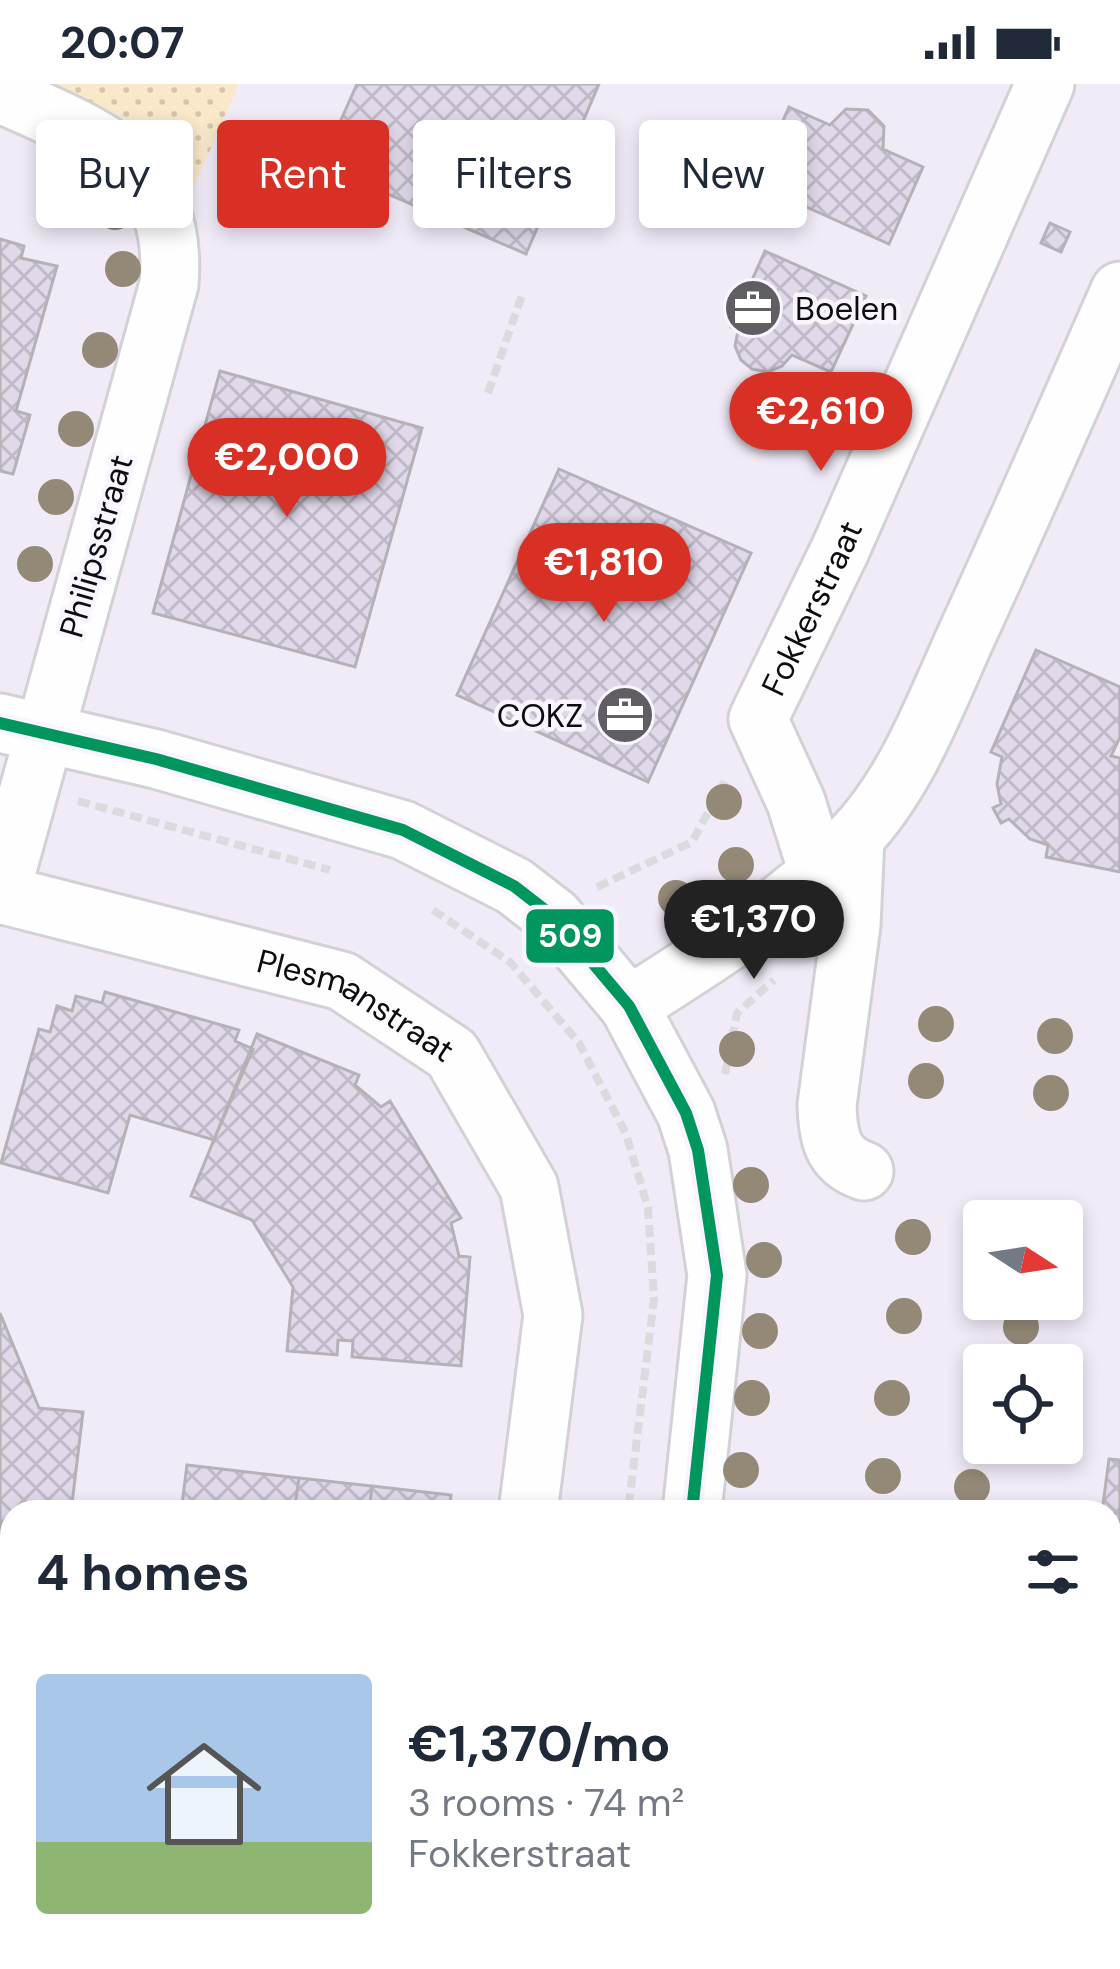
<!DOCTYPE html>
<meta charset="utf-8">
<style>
:root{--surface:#fff;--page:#f2f2f3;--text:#1f2937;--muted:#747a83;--line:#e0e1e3;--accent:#d93025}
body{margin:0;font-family:"DM Sans",sans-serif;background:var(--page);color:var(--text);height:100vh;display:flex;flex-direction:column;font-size:45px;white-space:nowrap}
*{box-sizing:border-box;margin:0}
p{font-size:39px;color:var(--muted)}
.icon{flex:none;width:66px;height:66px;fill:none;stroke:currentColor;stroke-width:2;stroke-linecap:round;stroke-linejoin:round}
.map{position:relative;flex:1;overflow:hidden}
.sheet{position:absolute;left:0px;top:1416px;width:1122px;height:471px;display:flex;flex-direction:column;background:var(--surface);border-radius:36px 36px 0 0;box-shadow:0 6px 18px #0003}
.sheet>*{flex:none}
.guide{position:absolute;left:36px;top:36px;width:1050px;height:108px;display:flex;gap:24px}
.needle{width:78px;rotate:102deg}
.tools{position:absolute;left:963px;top:1116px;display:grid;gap:24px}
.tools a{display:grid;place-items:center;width:120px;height:120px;border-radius:12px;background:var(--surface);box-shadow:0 6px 18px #0003;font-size:60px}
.price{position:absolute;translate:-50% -102px;padding:0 27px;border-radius:42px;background:var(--accent);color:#fff;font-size:39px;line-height:78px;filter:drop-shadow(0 3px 6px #0008)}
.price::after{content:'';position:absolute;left:50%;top:72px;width:36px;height:27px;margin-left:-18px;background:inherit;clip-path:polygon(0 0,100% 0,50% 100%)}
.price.selected{background:#222;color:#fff}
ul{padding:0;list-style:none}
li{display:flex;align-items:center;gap:36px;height:300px;padding:0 36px}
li+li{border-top:3px solid var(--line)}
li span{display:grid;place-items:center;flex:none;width:336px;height:240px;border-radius:12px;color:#555}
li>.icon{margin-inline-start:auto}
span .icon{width:144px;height:144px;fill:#fffc;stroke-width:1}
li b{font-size:51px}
h2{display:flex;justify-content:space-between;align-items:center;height:144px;padding:0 36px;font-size:51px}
.tag{padding:0 42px;border-radius:12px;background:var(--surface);box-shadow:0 6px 18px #0003;font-size:42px;line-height:108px}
.tag.selected{background:var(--accent);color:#fff}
.status{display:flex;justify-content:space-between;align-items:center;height:84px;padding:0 60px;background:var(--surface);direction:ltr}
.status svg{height:33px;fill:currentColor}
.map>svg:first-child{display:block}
.built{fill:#f1ebf8;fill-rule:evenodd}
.grass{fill:url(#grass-dots)}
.building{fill:url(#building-cross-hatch);stroke:#b4b2b7;stroke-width:3}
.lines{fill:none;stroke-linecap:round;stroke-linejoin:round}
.minor-casing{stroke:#d3d1d5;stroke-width:63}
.path{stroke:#dbdbdd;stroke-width:8;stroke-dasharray:12 6;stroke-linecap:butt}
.minor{stroke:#fefeff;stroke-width:57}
.bus-1-casing{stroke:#f9f5fe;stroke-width:21}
.bus-1{stroke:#00965e;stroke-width:12}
.tree{fill:#938976}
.labels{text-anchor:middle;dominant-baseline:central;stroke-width:9;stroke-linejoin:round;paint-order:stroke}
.poi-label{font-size:33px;fill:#0e0c10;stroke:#f9f5fe;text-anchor:start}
.street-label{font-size:33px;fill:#0e0c10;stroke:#f9f5fe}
.line-badge{stroke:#f9f5fe;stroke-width:4.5}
.badge-label{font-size:33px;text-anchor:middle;font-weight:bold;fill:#fff}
</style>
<div class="status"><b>20:07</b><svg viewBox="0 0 49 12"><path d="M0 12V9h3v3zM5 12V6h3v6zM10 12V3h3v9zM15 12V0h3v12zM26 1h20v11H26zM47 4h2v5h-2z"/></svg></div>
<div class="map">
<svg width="1120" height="1885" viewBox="0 0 1120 1885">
<defs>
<pattern id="grass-dots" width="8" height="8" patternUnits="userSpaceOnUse" patternTransform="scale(3)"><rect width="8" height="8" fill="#f9e8ca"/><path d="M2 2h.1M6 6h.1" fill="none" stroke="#d4c6ac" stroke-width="1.8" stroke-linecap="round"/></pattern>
<pattern id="building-cross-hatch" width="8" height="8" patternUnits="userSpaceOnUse" patternTransform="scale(3)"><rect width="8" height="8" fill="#e1d9ea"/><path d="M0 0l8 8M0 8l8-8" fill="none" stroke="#c0b9c8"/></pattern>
</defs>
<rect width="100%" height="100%" fill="#f9f7fc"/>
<!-- built -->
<path class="built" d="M0,0H1120V1885H0ZM984,1137H1062V1215H984ZM984,1281H1062V1359H984ZM12,1428H1110V1875H12Z"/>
<!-- grass -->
<path class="grass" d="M48,0H239L193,105C175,46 100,24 48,0Z"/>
<!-- building -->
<path class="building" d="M357,0H599L526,170L321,81Z
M789,23L830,41L846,25L868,26L884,42L883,65L923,83L889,160L755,100Z
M668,70L705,87L688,123L651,107Z
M1050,139L1070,148L1061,168L1041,159Z
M0,155L24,162L21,174L57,182L16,327L30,331L13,390L0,387Z
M765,167L866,212L831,288L792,271L782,282L768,288L752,285L741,276L735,262L738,247L731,243Z
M220,287L422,344L355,583L153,529Z
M559,385L751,469L648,698L457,611Z
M1036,566L1120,603V653L1111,672L1120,674V788L1046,773L1048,761L1030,755L1009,735L1001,739L993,724L1001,720L997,700L1002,673L991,668Z
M105,908L239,946L235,957L253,965L214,1056L130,1031L108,1109L1,1079L39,945L50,948L57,922L72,927L76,912L102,919Z
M257,950L359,991L355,1001L381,1023L390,1017L461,1134L451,1139L459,1172L470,1173L461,1282L352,1273L353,1257L338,1256L337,1271L287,1267L293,1203L252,1136L191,1112Z
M0,1229L39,1324L83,1328L71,1428H12V1548L0,1546Z
M1109,1375L1120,1376V1625L1110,1623V1428H1102Z
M187,1381L299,1394L294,1428H181Z
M299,1394L372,1402L369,1428H294Z
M372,1402L451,1411L449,1428H369Z
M1120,1640V1885H887L888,1875H1110V1690H1115Z
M262,1875H397L396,1885H270Z"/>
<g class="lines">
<defs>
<g id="minor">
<path d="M0,9C94,53 179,77 169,200L0,811"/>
<path d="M0,639L156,675L403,746L514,802L554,833L629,922L686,1029L698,1066L717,1191L692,1428"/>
<path d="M855,753L851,841L827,1021C828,1053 832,1076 864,1087"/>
<path id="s1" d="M818,788L796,718L758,635L840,466L1045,0"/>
<path id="s2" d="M0,810L342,897L452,970L529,1103L553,1231L528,1428"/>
<path d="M629,922C708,872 789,822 854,754C908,697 936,618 968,548C1020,435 1070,321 1120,207"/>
<path d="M471,1885L472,1875"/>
<path d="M640,1885L641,1875"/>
</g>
</defs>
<!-- minor casing -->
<use href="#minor" class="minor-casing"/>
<!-- path -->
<path class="path" d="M488,309L522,211
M78,717L330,786
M597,803L692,758L726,695
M433,826L510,878L579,959L626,1050L648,1124L654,1215L628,1428
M725,990L737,929L774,896
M575,1885L576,1875"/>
<!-- minor -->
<use href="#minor" class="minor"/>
<defs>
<path id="bus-1" d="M0,639L156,675L403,746L514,802L554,833L629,922L686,1029L698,1066L717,1191L692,1428"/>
</defs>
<!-- bus-1 casing -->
<use href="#bus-1" class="bus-1-casing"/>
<!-- bus-1 -->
<use href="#bus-1" class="bus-1"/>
</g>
<!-- trees -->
<g class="tree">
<circle cx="115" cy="128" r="18"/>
<circle cx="123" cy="185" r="18"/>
<circle cx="100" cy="266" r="18"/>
<circle cx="76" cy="345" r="18"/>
<circle cx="56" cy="413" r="18"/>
<circle cx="35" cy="480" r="18"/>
<circle cx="724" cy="718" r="18"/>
<circle cx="736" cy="781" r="18"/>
<circle cx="676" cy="814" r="18"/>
<circle cx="936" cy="940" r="18"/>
<circle cx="1055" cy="952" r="18"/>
<circle cx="737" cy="965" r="18"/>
<circle cx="926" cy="997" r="18"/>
<circle cx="1051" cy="1009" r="18"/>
<circle cx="751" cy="1101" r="18"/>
<circle cx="913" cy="1153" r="18"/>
<circle cx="764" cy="1176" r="18"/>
<circle cx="904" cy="1232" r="18"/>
<circle cx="1021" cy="1243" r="18"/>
<circle cx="760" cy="1247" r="18"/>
<circle cx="752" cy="1314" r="18"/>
<circle cx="892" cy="1314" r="18"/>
<circle cx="741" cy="1386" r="18"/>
<circle cx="883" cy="1392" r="18"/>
<circle cx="972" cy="1403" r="18"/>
</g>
<!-- icons -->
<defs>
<symbol id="office-disc" viewBox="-11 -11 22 22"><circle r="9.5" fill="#605e63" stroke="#f9f5fe"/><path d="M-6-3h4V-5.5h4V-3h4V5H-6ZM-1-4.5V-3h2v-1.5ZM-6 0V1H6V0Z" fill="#fff"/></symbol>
</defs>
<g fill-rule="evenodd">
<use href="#office-disc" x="720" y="191" width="66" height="66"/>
<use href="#office-disc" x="592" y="598" width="66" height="66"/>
</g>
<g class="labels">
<!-- poi labels -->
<g class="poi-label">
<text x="795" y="224">Boelen</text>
<text x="583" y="631" text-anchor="end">COKZ</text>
</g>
<!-- street labels -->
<g class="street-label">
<text transform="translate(96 462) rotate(-74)">Philipsstraat</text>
<text stroke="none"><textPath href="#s1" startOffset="288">Fokkerstraat</textPath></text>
<text stroke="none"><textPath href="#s2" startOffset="375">Plesmanstraat</textPath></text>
</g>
</g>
<rect class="line-badge" x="524" y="823" width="92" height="58" rx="12" fill="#00965e"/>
<g class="badge-label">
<text x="570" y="863">509</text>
</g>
</svg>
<div class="tools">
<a><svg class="needle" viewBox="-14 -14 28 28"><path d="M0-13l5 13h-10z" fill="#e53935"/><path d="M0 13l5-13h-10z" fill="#747a83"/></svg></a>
<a><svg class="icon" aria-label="locate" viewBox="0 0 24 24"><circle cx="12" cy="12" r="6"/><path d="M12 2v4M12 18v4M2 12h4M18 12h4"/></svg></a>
</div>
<b class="price" style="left:821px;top:390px">€2,610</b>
<b class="price" style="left:287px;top:436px">€2,000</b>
<b class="price" style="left:604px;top:541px">€1,810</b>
<b class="price selected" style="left:754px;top:898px">€1,370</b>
<div class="guide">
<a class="tag">Buy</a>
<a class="tag selected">Rent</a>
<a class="tag">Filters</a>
<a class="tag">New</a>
</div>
<section class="sheet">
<h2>4 homes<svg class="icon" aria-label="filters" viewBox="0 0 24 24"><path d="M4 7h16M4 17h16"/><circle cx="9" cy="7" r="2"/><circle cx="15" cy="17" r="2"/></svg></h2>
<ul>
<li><span style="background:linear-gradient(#a9c7e8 70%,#8fb573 0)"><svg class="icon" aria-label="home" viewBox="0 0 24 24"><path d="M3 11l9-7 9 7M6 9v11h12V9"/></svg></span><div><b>€1,370/mo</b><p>3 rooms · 74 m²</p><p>Fokkerstraat</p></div></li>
</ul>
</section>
</div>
